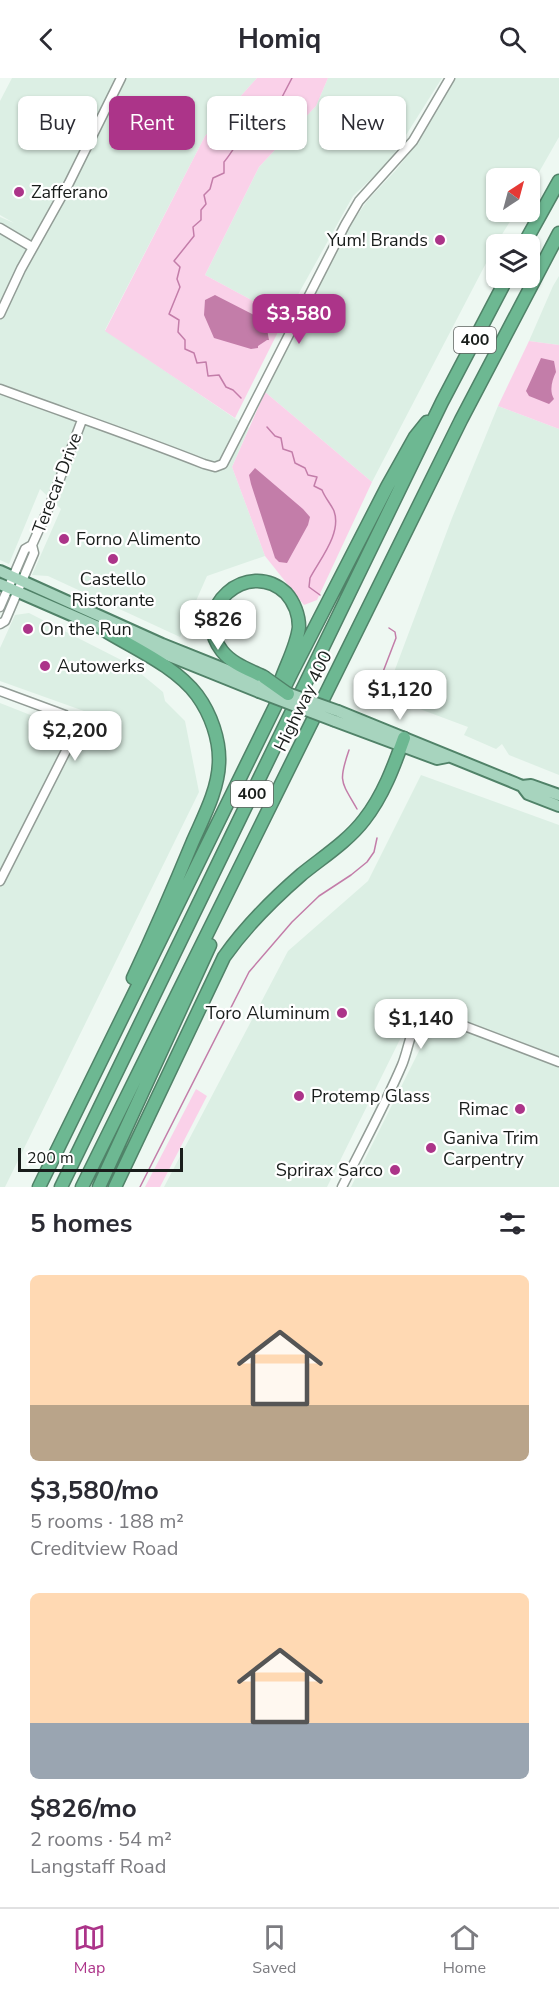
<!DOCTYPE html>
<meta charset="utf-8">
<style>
:root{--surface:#fff;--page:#f7f7f7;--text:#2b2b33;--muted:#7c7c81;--line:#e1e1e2;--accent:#ac3489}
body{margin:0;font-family:"Nunito Sans",sans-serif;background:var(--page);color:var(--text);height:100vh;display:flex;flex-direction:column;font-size:22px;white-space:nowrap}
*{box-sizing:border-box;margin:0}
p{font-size:20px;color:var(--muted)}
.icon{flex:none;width:33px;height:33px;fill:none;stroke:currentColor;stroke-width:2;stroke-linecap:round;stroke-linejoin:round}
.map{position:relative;height:1109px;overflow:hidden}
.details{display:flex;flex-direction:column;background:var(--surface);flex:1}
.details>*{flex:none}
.hud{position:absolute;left:18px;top:18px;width:524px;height:54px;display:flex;gap:12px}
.needle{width:39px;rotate:36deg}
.tools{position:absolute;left:486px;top:90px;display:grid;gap:12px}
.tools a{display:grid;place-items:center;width:54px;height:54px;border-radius:9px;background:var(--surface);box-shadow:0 2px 4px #0004;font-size:30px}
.scale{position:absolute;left:18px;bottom:15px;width:165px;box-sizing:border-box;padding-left:6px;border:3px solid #191d1b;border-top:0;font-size:16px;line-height:21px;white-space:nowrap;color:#191d1b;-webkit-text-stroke:4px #fff;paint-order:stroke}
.price{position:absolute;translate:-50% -51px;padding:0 14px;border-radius:12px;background:#fff;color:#222;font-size:20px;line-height:39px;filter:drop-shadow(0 2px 3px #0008)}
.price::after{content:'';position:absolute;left:50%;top:36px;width:18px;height:14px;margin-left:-9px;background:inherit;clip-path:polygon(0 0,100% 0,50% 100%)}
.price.current{background:var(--accent);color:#fff}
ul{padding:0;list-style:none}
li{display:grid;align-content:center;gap:12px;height:318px;padding:0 30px}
li span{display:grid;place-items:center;height:186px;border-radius:9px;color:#555}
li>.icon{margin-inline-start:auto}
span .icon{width:108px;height:108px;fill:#fffc;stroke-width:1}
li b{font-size:26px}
h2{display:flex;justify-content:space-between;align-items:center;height:72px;padding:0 30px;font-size:26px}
.pill{padding:0 21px;border-radius:9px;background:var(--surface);box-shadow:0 2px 4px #0004;font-size:21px;line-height:54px}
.pill.current{background:var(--accent);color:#fff}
header{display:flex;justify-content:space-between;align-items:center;height:78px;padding:0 30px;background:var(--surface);font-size:27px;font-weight:700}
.menu{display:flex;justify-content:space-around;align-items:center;height:84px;border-top:2px solid var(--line);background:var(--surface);font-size:16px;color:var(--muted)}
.menu a{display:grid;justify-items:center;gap:3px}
.menu .current{color:var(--accent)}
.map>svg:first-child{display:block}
.built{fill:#dcefe4}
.green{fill:#fad1e9}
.water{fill:#c37da9}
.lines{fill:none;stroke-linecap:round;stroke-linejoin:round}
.stream{stroke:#c37da9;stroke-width:1.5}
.minor-casing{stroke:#929c96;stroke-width:11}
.major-casing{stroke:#508268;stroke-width:14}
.highway-casing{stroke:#508268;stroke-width:15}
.minor{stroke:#fff;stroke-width:8}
.major{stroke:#a7d4be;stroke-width:10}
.highway{stroke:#6db892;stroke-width:12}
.major-bridge-casing{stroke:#508268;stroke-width:14;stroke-linecap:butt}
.highway-bridge-casing{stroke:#508268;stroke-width:15;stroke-linecap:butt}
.major-bridge{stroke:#a7d4be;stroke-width:10}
.highway-bridge{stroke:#6db892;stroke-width:12}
.poi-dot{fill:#ac3489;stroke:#fff;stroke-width:2}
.labels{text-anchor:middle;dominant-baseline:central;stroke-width:4.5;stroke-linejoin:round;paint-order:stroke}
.shield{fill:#fff;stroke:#5e615f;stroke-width:1.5}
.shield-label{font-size:16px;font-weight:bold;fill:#191d1b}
.poi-label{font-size:18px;fill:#191d1b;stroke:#fff;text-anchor:start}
.street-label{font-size:18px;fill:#191d1b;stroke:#fff}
</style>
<header><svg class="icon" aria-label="back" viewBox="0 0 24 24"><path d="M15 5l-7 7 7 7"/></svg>Homiq<svg class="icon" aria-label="search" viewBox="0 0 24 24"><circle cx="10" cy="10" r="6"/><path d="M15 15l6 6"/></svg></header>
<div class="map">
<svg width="559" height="1109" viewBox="0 0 559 1109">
<rect width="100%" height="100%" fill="#eef8f2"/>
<!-- built -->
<path class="built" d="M12,0H257L205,58L105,252L249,350L232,389L265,478L207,498L180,559L48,498L32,497L61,431L40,411L9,486L0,482V139L14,145L0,137V23Z
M328,0H442L389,84L353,118L285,240L205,197L259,89L316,28Z
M455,0H559V59L530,110V100H496V134H516L496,166L372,404L265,314L352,144L368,122L396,92L418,64Z
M559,198V267L529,263L553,208Z
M498,328L559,351V697L509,677L502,666L496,671L464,657L468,649L385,618L452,440Z
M29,535L129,586L163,614L165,623L185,643L199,714L5,1109H0V625L66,651L89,646L84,633L0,603V570L15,537Z
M421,697L559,747V1109H351L431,949L436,935L417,927L327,1109H164L288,873L368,803Z"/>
<!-- green -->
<path class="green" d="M257,0H328L316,28L259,89L205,197L285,240L235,340L105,253L205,58Z
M529,263L559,267V351L498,328Z
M265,314L372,404L317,522L304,527L265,478L232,389Z
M196,1011L207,1018L160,1109H145Z"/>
<!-- water -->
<path class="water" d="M215,217L258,239L266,246L269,262H267L258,268V270L251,271L214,260L204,237L205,222Z
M541,280L554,283L556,294C552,302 549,313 554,321L549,326L529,318L526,313Z
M255,390L303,431L310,439L308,447L287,485L279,484L275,480L251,406L249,397Z"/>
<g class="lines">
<!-- stream -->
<path class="stream" d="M241,320L233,312L226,309L219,297L208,298L206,284L197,285L194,275L185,271V262L178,254L179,242L169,236L180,209L177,201L180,189L174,183L194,158L193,149L201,142V132L206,126L204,117L210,111L213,100L224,95V84C231,76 234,68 242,61L243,52L258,53L262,41L271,38V28L280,23L292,0
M267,349L275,358L281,360L283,371L292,374L295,385L305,390L308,397L317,399L314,408L322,412C325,420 331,426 334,433C342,455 320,481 310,500L309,509L320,517
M371,625L396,560L395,554L389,550
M349,672C338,704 341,703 357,731
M140,1109L249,894L292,844L319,818L351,797L367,784L374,774L377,760"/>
<defs>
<path id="minor" d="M0,150L32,169
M0,236L21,191L69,105L121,0
M0,311C68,336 136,359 204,386L215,389L223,386L345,147L359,123L413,63L450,0
M0,529L25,471L32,467L50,427L82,342
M0,546L5,543L34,475L32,467
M0,613L65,637L75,645L73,659L0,803
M342,1109C362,1069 384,1029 402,987C408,973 410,951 421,940C424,936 428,936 433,936L559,984"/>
<path id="major" d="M0,493L162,566L262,606
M0,506L110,554
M130,562L259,614
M338,633L515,705L522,708L531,707L559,717
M335,643L437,681L447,679
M522,708L528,716L559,728"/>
<path id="highway" d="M524,166L559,103
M104,552C135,571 175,588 197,617C211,636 220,662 219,685C218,712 204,738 193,763C174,809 154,855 133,900
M264,599C250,592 232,586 222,573C189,531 248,479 286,515C294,524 299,537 299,549C297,567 287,585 281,602
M39,1109L292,594L387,409L415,359L427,344
M61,1109L442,324L507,200
M82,1109L461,342L559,155
M99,1109L210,867
M115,1109L224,879C246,848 273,821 302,796C323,779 348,763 364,742C383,718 394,688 404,660"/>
</defs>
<!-- minor casing -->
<use href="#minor" class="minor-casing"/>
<!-- major casing -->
<use href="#major" class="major-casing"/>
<!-- highway casing -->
<use href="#highway" class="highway-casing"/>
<!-- minor -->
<use href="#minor" class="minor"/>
<!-- major -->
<use href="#major" class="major"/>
<!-- highway -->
<use href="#highway" class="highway"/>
<defs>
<path id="major-bridge" d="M262,606L338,633
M259,614L335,643"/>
<path id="highway-bridge" d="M264,599L288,616"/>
</defs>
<!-- major-bridge casing -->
<use href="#major-bridge" class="major-bridge-casing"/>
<!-- highway-bridge casing -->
<use href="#highway-bridge" class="highway-bridge-casing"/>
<!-- major-bridge -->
<use href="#major-bridge" class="major-bridge"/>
<!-- highway-bridge -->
<use href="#highway-bridge" class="highway-bridge"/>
</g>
<!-- markers -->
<g class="poi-dot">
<circle cx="19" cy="114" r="6"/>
<circle cx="440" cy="162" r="6"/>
<circle cx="64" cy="461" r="6"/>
<circle cx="113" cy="481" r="6"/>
<circle cx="28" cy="551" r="6"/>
<circle cx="45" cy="588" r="6"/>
<circle cx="342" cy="935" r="6"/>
<circle cx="299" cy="1018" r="6"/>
<circle cx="520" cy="1031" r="6"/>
<circle cx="431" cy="1070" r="6"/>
<circle cx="395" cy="1092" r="6"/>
</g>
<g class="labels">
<!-- shield labels -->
<g class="shield">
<rect x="454" y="249" width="42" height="26" rx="4.5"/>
<rect x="231" y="703" width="42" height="26" rx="4.5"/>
</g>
<g class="shield-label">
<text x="475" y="262">400</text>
<text x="252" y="716">400</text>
</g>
<!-- poi labels -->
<g class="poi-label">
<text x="31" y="114">Zafferano</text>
<text x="428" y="162" text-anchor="end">Yum! Brands</text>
<text x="76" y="461">Forno Alimento</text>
<text x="113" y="501" text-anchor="middle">Castello<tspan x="113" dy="21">Ristorante</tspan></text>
<text x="40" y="551">On the Run</text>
<text x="57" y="588">Autowerks</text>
<text x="330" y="935" text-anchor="end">Toro Aluminum</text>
<text x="311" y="1018">Protemp Glass</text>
<text x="508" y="1031" text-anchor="end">Rimac</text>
<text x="443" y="1060">Ganiva Trim<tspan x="443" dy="21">Carpentry</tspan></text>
<text x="383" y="1092" text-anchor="end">Sprirax Sarco</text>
</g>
<!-- street labels -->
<g class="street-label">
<text transform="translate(57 405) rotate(-69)">Terecar Drive</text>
<text transform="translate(303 623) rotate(-64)">Highway 400</text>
</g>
</g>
</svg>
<div class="tools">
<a><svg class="needle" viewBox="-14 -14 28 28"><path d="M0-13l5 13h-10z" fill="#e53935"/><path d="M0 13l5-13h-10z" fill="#7c7c81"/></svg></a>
<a><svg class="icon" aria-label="layers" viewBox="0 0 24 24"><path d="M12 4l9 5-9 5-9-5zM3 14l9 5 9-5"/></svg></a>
</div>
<div class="scale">200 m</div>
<b class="price current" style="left:299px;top:267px">$3,580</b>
<b class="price" style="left:218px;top:573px">$826</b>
<b class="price" style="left:400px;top:643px">$1,120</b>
<b class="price" style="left:75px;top:684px">$2,200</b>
<b class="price" style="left:421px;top:972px">$1,140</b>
<div class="hud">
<a class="pill">Buy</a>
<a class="pill current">Rent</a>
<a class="pill">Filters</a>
<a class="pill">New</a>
</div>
</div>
<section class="details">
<h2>5 homes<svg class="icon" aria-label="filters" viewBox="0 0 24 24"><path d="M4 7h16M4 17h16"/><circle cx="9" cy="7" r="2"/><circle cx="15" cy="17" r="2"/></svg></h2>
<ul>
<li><span style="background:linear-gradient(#ffd9b3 70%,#b9a48a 0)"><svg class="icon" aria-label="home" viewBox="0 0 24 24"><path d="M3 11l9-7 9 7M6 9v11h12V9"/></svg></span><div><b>$3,580/mo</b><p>5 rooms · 188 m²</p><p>Creditview Road</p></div></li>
<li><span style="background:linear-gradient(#ffd9b3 70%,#9aa5b1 0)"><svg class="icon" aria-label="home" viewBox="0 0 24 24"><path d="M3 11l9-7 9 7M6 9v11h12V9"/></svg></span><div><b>$826/mo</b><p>2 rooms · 54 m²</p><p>Langstaff Road</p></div></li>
</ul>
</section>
<nav class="menu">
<a class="current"><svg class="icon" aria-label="map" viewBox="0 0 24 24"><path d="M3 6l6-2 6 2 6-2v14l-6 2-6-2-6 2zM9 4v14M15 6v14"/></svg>Map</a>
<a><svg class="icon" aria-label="saved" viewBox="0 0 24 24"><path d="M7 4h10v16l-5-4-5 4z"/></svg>Saved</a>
<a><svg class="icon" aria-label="home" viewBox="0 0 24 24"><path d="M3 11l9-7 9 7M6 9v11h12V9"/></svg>Home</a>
</nav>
